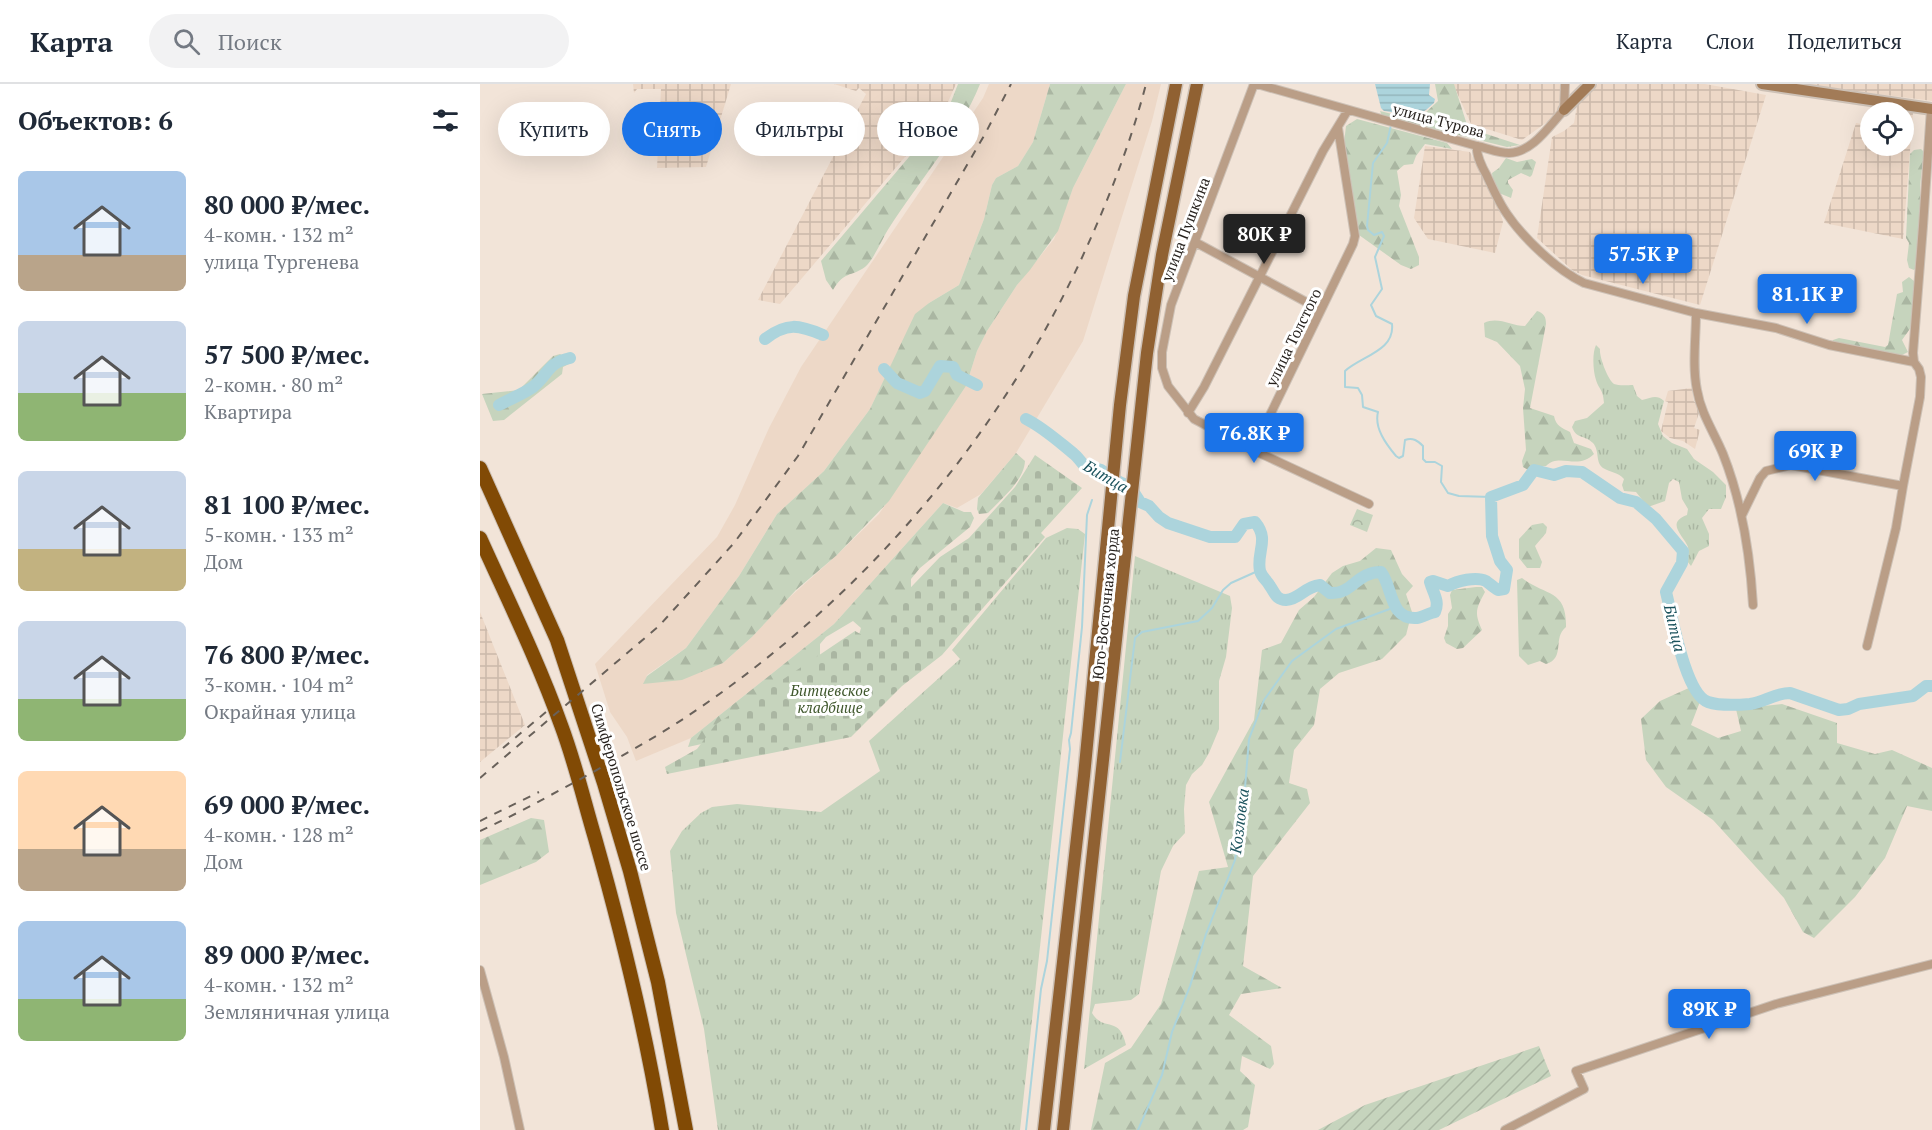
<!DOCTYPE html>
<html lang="ru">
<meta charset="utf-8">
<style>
:root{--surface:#fff;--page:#f2f2f3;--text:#1f2937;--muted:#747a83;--line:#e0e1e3;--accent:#1a73e8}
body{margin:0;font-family:"PT Serif",serif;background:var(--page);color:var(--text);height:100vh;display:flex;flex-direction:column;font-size:22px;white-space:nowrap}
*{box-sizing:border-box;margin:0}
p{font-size:20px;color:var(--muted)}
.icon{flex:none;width:33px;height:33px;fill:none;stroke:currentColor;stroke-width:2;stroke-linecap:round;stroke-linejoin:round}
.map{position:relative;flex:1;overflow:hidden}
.side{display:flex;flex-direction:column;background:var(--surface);width:480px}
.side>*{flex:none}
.guide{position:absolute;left:18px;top:18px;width:570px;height:54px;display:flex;gap:12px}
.tools{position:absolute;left:1380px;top:18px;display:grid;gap:12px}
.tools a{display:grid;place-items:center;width:54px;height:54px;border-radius:50%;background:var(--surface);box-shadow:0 6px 24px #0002;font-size:30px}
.price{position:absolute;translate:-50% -51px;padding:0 14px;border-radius:6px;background:var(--accent);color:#fff;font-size:20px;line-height:39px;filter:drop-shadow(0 2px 3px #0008)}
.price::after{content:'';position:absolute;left:50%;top:36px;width:18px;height:14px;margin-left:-9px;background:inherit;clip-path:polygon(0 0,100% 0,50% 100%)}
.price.active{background:#222;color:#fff}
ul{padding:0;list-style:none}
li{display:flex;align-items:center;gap:18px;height:150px;padding:0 18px}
li span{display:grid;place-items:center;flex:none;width:168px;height:120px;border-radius:9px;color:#555}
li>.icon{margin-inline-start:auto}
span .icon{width:72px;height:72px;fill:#fffc;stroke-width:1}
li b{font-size:26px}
h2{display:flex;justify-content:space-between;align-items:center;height:72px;padding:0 18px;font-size:26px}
.tag{padding:0 21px;border-radius:27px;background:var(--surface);box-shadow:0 6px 24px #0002;font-size:21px;line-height:54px}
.tag.active{background:var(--accent);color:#fff}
header{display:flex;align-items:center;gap:36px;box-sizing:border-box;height:84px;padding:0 30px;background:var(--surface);border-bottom:2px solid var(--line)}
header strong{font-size:28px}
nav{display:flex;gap:33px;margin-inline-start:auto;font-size:21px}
.search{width:420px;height:54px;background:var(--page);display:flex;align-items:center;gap:15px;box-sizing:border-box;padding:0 21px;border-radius:33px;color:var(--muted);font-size:22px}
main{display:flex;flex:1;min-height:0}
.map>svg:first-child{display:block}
.built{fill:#edd8c7}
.industrial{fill:url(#industrial-grid)}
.grass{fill:url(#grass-tufts)}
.forest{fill:url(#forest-firs)}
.cemetery{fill:url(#cemetery-stones)}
.park{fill:url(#park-crowns)}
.garden{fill:url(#garden-furrows)}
.water{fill:url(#water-rules)}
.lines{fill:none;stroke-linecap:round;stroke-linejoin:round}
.stream{stroke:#acd4dc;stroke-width:2}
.river{stroke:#acd4dc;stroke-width:12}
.street-casing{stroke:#cdc1b6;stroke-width:10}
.secondary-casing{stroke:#cdc1b6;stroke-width:14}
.primary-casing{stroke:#cdc1b6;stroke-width:15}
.highway-casing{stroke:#cdc1b6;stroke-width:16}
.street{stroke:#ba9e87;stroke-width:8}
.secondary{stroke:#a27b57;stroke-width:10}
.primary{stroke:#906132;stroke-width:12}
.highway{stroke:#814a05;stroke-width:14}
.rail{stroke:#69615a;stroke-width:2;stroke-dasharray:8 8;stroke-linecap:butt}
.labels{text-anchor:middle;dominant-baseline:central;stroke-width:6;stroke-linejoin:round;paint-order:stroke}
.street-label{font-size:15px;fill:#241f1b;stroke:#fff}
.park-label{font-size:15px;font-style:italic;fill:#40582d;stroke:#fff}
.water-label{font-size:16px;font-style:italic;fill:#1b525c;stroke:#fff}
</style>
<header>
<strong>Карта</strong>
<div class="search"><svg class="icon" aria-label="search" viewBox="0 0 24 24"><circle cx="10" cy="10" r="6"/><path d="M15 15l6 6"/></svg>Поиск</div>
<nav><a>Карта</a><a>Слои</a><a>Поделиться</a></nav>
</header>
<main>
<section class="side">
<h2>Объектов: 6<svg class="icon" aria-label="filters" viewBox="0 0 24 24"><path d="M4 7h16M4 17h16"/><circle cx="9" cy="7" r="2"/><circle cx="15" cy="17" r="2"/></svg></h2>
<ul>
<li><span style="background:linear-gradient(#a9c7e8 70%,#b9a48a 0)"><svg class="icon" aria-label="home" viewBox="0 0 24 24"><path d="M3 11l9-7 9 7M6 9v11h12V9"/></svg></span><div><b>80 000 ₽/мес.</b><p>4-комн. · 132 m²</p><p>улица Тургенева</p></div></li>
<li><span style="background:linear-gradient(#c9d6e8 60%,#8fb573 0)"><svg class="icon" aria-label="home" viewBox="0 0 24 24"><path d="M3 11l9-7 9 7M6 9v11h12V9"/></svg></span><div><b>57 500 ₽/мес.</b><p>2-комн. · 80 m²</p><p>Квартира</p></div></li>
<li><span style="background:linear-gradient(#c9d6e8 65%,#c2b280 0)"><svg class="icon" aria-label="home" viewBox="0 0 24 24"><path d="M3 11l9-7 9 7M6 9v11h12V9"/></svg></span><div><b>81 100 ₽/мес.</b><p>5-комн. · 133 m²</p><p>Дом</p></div></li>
<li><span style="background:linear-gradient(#c9d6e8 65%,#8fb573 0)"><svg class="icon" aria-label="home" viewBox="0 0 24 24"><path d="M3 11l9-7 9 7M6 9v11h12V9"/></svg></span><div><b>76 800 ₽/мес.</b><p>3-комн. · 104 m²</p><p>Окрайная улица</p></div></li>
<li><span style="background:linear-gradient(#ffd9b3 65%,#b9a48a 0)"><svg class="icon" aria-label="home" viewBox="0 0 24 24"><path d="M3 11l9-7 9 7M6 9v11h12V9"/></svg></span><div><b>69 000 ₽/мес.</b><p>4-комн. · 128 m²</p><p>Дом</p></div></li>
<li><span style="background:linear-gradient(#a9c7e8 65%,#8fb573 0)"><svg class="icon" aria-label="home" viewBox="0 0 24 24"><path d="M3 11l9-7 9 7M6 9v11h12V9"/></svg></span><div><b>89 000 ₽/мес.</b><p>4-комн. · 132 m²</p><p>Земляничная улица</p></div></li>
</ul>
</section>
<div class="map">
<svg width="1452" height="1046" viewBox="0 0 1452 1046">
<defs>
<pattern id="industrial-grid" width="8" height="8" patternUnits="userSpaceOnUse" patternTransform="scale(1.5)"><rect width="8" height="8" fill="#edd8c7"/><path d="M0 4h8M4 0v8" fill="none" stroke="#cbb9aa"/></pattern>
<pattern id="grass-tufts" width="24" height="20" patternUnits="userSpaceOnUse" patternTransform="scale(1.5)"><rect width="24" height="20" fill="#c6d4bd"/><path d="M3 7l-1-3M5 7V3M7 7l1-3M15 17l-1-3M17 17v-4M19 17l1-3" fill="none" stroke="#aab6a2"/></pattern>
<pattern id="forest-firs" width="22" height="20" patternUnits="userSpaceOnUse" patternTransform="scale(1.5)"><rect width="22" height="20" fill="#c6d4bd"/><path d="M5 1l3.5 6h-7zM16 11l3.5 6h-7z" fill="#aab6a2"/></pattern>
<pattern id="cemetery-stones" width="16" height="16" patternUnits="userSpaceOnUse" patternTransform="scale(1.5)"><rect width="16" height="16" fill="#c6d4bd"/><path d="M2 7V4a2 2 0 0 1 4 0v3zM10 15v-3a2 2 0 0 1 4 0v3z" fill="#aab6a2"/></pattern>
<pattern id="park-crowns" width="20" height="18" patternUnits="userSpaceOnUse" patternTransform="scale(1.5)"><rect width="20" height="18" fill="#c6d4bd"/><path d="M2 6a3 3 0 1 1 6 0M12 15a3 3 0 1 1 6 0" fill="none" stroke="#aab6a2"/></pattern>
<pattern id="garden-furrows" width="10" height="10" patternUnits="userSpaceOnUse" patternTransform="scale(1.5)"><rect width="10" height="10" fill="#c6d4bd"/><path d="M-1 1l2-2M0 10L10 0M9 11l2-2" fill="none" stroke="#aab6a2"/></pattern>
<pattern id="water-rules" width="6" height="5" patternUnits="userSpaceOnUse" patternTransform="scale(1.5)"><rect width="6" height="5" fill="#acd4dc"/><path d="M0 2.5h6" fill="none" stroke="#94b6bc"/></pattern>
</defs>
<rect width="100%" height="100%" fill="#f2e4d8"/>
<!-- built -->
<path class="built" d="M509,0H570L553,58L538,82L516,94L512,101L504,135L479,201L449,219L432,238L390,325L344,387L297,430L259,492L206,564L167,591L164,600L243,579L272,553L302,520L357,471L399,430L486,302L497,267L507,247L537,201L574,155L593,104L646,0H681L672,37L603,257L536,369L501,410L477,424L463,419L354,540L211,654L156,677L147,653L130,628L115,580L237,453L255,421L289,344L321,283L503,14Z"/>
<!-- industrial -->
<path class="industrial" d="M153,0H251L226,83L177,84L181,5H157L154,9Z
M354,0H476L464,27L300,220L278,216L386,10L379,4L376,7Z
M973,0H1082L1084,26L1042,56L991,40Z
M1118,0H1225L1286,11L1220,221L1102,191L1092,186L1057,154L1072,53L1084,47L1094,39L1097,21L1110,6Z
M1322,0H1452V17Z
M1400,24L1433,29L1423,155L1344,139L1376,39L1390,42V62H1424V28H1398Z
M945,62L990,68L1018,121L1023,138L1015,169L948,155L934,134Z
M1212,304L1214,318H1216L1219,329L1214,344L1220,346L1215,365L1203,357L1190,354L1181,347L1188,318L1185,317L1188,307Z
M0,528L45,641L0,678Z"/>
<!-- grass -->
<path class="grass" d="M1116,261L1120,265C1119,273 1128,296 1134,300C1139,302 1148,301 1153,301L1157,312L1162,316C1172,314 1176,310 1184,317L1178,340L1183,352L1192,359L1207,365L1214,375L1233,388L1246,401V413L1241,425H1229L1222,434L1229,450V462L1219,467L1211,482L1207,477C1208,472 1209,468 1208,463C1204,452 1185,439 1207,431L1208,425L1202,415L1199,398L1193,395L1189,399L1185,417L1168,423L1156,408L1144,407L1142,401L1144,395C1138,388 1131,389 1123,384C1115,378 1120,367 1113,359C1105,351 1096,355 1092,343L1095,337L1107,334L1124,319C1123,304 1119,306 1116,296C1113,287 1112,269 1116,261Z
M587,444L598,445L605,450L540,1046H238L224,945L196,829L190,767L202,747L221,729L232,723L257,720L341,728L400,687L389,657L480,575L472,566L566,454Z
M655,472L750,512L752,524L746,573L739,597V645L729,669L722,681L712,690L706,701L704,725L705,749L693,762L681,787L659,910L651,916L615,920L612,929C624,949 639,930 646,961L604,985Z"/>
<!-- forest -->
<path class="forest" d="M478,0H500C479,52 439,97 409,144C403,153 393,177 385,183C371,193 364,187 353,206L346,196L341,177L467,28Z
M570,0H646L593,104L578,147L550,186L537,201L507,247L497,267L486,302L409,417L357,471L316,506L272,553L243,579L202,596L163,600L167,592L206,564L259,492L297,430L344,387L390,325L435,230L449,219L479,201L504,135L512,101L516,94L538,82L553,58Z
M955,0H974L988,44L1040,61L1027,63L902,32L900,27L916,31H943L958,17Z
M877,35L967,59L972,65L945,60L936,72L933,80L924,81L917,87L921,111L919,122L939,173V181L931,185L921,181L879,151L864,59L866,42Z
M1441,65L1443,67C1444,79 1438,104 1441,113L1436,184L1434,186L1429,184L1427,176L1429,159L1426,154L1430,70L1434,66Z
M1026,74L1037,78L1052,75L1056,78L1052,91L1050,93L1041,89L1028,96V99L1033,106L1031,114L1019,109L1013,98L1012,89L1019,84Z
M1429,193L1434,197L1435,203L1432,242L1422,256L1428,268L1420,272L1352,259L1353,256L1359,254L1405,263L1408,261L1417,210L1423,208L1422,198Z
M1057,227C1064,229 1066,233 1066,240L1050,324L1074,332C1076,342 1082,344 1090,348L1094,359L1111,365L1114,370C1097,387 1080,368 1066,382H1054L1048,386L1043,383L1042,377L1046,366L1043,324L1045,305L1040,282L1017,258L1005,253L1004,239C1018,232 1031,242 1045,242Z
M80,270L93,278L83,283L82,290L24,336L13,337L2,310L39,306L73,272Z
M536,369L545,377C544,397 521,415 508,429L499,430L497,425L498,414Z
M463,419L484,428H491L494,434L490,443L440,484L431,495V516L393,555L378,554L381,544L373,537L346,553L340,560V571L303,642L208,663L211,654L354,540Z
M1063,439L1067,443L1066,449L1055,462L1062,478L1060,484H1047L1039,474V455L1052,441Z
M896,464L911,466L922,490L933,502L926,510L932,528L926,551L902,575L859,589L840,605L834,641L814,666L809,699L827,705L830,719L773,792L763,882L802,904L761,910L749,931L791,962L794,980L790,985L762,972L760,987L775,1001L768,1043L763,1046H611L625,979L651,964L681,920L719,787L748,783L729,718L774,636L782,566L801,559L819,526L834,513L852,489L863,482L880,477Z
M1042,494C1065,512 1087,505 1086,543C1072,554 1086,574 1066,580L1060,577L1048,581L1039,572L1037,496Z
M996,503H1002L1005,508C996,525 994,528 1002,546L983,564L977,565L966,559L964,554L968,542V530L972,524L970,511L972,506Z
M1211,603L1221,615L1211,641L1238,654L1261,647L1256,625L1302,620L1357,639V659L1395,670L1412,666L1452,684V727L1427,722L1405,774L1375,813L1334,854L1323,848L1304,814L1233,736L1186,703L1166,676L1161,635L1180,617Z
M51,734L64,736L69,768L56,778L0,801V756Z"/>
<!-- cemetery -->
<path class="cemetery" d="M555,371L602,404L561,449L565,453L462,571L422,602L371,653L187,690L185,683L217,665L235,641L375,547L384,552L460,473L489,454L535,403Z"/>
<!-- park -->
<path class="park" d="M877,425L893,431L887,448L870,441Z"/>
<!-- garden -->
<path class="garden" d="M1059,962L1071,992L959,1046H838L885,1021Z"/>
<!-- water -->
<path class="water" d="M895,0H950L949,11L955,15L954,19C950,22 948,25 943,28C937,32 912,28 904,27L901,24Z"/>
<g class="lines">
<!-- stream -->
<path class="stream" d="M911,41L907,59L893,79L887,142L888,146L894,151L902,148L904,152L895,173L902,205L891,221L896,232L912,240C915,267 881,272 865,287V303L878,304L882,311L883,323L898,328C894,344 906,360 916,372L919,374L923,372L925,356C933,353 938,357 943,362V375L946,378H955L962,382L961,398L968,409L979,412L1011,413
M640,678L655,554L662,548L718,537L732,524L743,506L751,499L780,486
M546,1046L561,905L567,877L590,665L589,656L591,649L602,543L607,431L612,416
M658,1046L682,991L692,948L710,902L726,850L755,776L764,716L769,655L784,616L812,577L856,545L915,523"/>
<!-- river -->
<path class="river" d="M285,255C307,238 319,241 343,251
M404,285L417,299L440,309L445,307L460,282L473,283L477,291L497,301
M19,321C30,315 43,310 53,303C69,290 67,279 90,274
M546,335C564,344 579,358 594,370C598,373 600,377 603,380C609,384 615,384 621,386C630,391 637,400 649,401L660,418L669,422L679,433L688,439L730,453H755L764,440L775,438C790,456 776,468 780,487C782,494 787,496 790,502C795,509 796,516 806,516C820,515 824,503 840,501L850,509C872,511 876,488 901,488C913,503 909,536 937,534C943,533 949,529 955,528C960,517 953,509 950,498L953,497L968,502C977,497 996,492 1006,497C1010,500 1014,504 1018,506L1024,505L1027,486L1020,477L1012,452L1011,413L1043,401L1054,386L1074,391L1086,387L1102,388L1140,414L1156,418L1176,435L1203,467L1202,479L1186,508C1192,531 1205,610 1228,618C1240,622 1258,621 1270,620C1284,618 1296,609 1310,609L1359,626L1368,625L1379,620L1433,612L1446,602H1452"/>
<defs>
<path id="street" d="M774,0L691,221L682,268V284L688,302L714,335L773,366L889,420
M777,0L997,62C1007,64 1018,69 1029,69C1053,68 1069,42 1084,26L1085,0
M997,62C996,72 1002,83 1007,92C1013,105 1019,119 1027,130C1044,155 1077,186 1104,199L1216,229L1296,244L1349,261L1434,278
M715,158L841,226
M1216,229C1216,254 1212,282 1217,306C1221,330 1234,348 1243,370C1262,418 1270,469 1273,521
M708,329L724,303L843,67L868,26
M773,366L873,160L875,152L858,44
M1262,431L1280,394L1286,387L1311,381L1423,402
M1387,562L1416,444L1423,402L1440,313L1441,293L1439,285L1434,278L1433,269L1443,142L1451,25
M0,886L24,973L40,1046
M1025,1046L1104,1005L1096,987L1296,920L1452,880"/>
<path id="secondary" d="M1282,0L1452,25
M1084,26L1110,0"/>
<path id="primary" d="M564,1046L604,692L640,321L654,212L696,0
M583,1046L667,269L682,171L717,0"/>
<path id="highway" d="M0,384L77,556L124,699L150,787L178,898L206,1046
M0,454C28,516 58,577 81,641C95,678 104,717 115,754C142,850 166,947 182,1046"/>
</defs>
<!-- street casing -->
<use href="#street" class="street-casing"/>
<!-- secondary casing -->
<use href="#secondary" class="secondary-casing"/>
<!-- primary casing -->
<use href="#primary" class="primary-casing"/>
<!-- highway casing -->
<use href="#highway" class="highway-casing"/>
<!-- street -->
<use href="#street" class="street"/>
<!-- secondary -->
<use href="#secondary" class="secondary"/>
<!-- primary -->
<use href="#primary" class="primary"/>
<!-- highway -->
<use href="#highway" class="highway"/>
<!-- rail -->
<path class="rail" d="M23,664L72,623
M0,694L179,542L254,459L318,372L505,50L531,0
M0,737L59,708
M0,747C33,732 65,714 97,697C138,674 179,652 218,625C382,513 514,360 599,180C626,122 650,62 666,0"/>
</g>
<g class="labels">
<!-- street labels -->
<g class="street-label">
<text transform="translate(959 36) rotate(15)">улица Турова</text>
<text transform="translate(705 145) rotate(-69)">улица Пушкина</text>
<text transform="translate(813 253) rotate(-64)">улица Толстого</text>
<text transform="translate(625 520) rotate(-84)">Юго-Восточная хорда</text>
<text transform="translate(142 703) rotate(73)">Симферопольское шоссе</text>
</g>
<!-- park labels -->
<g class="park-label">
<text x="350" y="606">Битцевское<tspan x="350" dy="17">кладбище</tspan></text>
</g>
<!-- water labels -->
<g class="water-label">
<text transform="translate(626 392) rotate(30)">Битца</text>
<text transform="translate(1195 544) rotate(77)">Битца</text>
<text transform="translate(759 737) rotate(-83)">Козловка</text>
</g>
</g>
</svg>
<div class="tools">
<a><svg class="icon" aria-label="locate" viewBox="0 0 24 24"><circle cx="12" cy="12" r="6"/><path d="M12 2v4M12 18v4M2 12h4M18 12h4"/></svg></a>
</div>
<b class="price active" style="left:784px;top:181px">80K ₽</b>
<b class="price" style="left:1163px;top:201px">57.5K ₽</b>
<b class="price" style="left:1327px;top:241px">81.1K ₽</b>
<b class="price" style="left:774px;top:380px">76.8K ₽</b>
<b class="price" style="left:1335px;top:398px">69K ₽</b>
<b class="price" style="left:1229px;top:956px">89K ₽</b>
<div class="guide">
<a class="tag">Купить</a>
<a class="tag active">Снять</a>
<a class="tag">Фильтры</a>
<a class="tag">Новое</a>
</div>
</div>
</main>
